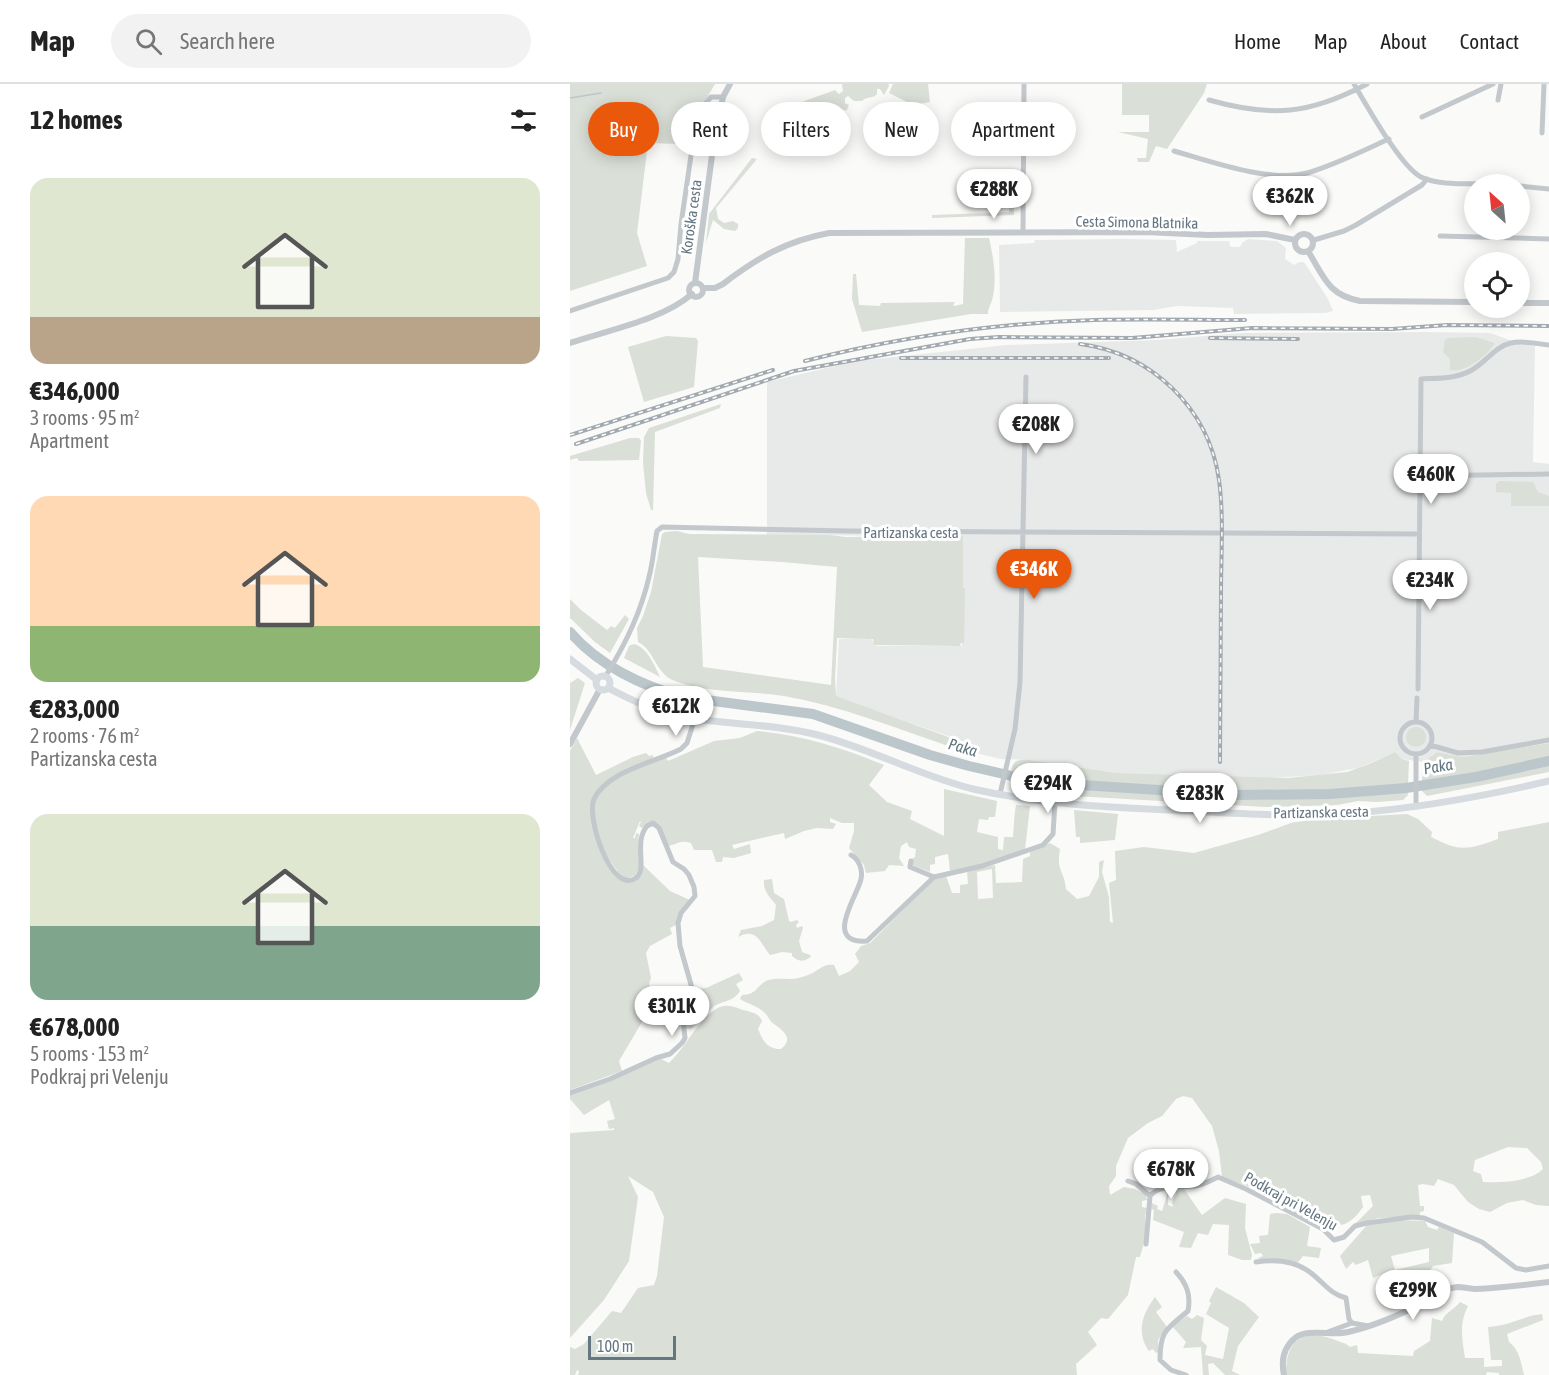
<!DOCTYPE html>
<meta charset="utf-8">
<style>
:root{--surface:#fff;--page:#f2f2f2;--text:#222;--muted:#767676;--line:#e0e0e0;--accent:#ea580c}
body{margin:0;font-family:"Asap Condensed",sans-serif;background:var(--page);color:var(--text);height:100vh;display:flex;flex-direction:column;font-size:22px;white-space:nowrap}
*{box-sizing:border-box;margin:0}
p{font-size:20px;color:var(--muted)}
.icon{flex:none;width:33px;height:33px;fill:none;stroke:currentColor;stroke-width:2;stroke-linecap:round;stroke-linejoin:round}
.map{position:relative;flex:1;overflow:hidden}
.sheet{display:flex;flex-direction:column;background:var(--surface);width:570px}
.sheet>*{flex:none}
.banner{position:absolute;left:18px;top:18px;width:570px;height:54px;display:flex;gap:12px}
.needle{width:39px;rotate:333deg}
.buttons{position:absolute;left:894px;top:90px;display:grid;gap:12px}
.buttons a{display:grid;place-items:center;width:66px;height:66px;border-radius:50%;background:var(--surface);box-shadow:0 3px 15px #0003;font-size:30px}
.scale{position:absolute;left:18px;bottom:15px;width:88px;box-sizing:border-box;padding-left:6px;border:3px solid #657683;border-top:0;font-size:16px;line-height:21px;white-space:nowrap;color:#657683;-webkit-text-stroke:4px #fff;paint-order:stroke}
.price{position:absolute;translate:-50% -51px;padding:0 14px;border-radius:21px;background:#fff;color:#222;font-size:20px;line-height:39px;filter:drop-shadow(0 2px 3px #0008)}
.price::after{content:'';position:absolute;left:50%;top:36px;width:18px;height:14px;margin-left:-9px;background:inherit;clip-path:polygon(0 0,100% 0,50% 100%)}
.price.selected{background:var(--accent);color:#fff}
ul{padding:0;list-style:none}
li{display:grid;align-content:center;gap:12px;height:318px;padding:0 30px}
li span{display:grid;place-items:center;height:186px;border-radius:18px;color:#555}
li>.icon{margin-inline-start:auto}
span .icon{width:108px;height:108px;fill:#fffc;stroke-width:1}
li b{font-size:26px}
h2{display:flex;justify-content:space-between;align-items:center;height:72px;padding:0 30px;font-size:26px}
.chip{padding:0 21px;border-radius:27px;background:var(--surface);box-shadow:0 3px 15px #0003;font-size:21px;line-height:54px}
.chip.selected{background:var(--accent);color:#fff}
header{display:flex;align-items:center;gap:36px;box-sizing:border-box;height:84px;padding:0 30px;background:var(--surface);border-bottom:2px solid var(--line)}
header strong{font-size:28px}
nav{display:flex;gap:33px;margin-inline-start:auto;font-size:21px}
.search{width:420px;height:54px;background:var(--page);display:flex;align-items:center;gap:15px;box-sizing:border-box;padding:0 21px;border-radius:33px;color:var(--muted);font-size:22px}
main{display:flex;flex:1;min-height:0}
.map>svg:first-child{display:block}
.built{fill:#e8e9e9}
.green{fill:#dadfd7;fill-rule:evenodd}
.lines{fill:none;stroke-linecap:round;stroke-linejoin:round}
.stream{stroke:#bbc7cb;stroke-width:1.5}
.river{stroke:#bbc7cb;stroke-width:10}
.minor{stroke:#c3c8cc;stroke-width:5}
.tertiary{stroke:#c3c8cc;stroke-width:6}
.secondary{stroke:#d6dbdf;stroke-width:7}
.rail-casing{stroke:#a2aab0;stroke-width:4}
.rail{stroke:#fff;stroke-width:1.5;stroke-dasharray:4.5;stroke-linecap:butt}
.labels{text-anchor:middle;dominant-baseline:central;stroke-width:6;stroke-linejoin:round;paint-order:stroke}
.street-label{font-size:15px;fill:#657683;stroke:#fff}
.water-label{font-size:16px;font-style:italic;fill:#60757c;stroke:#fff}
</style>
<header>
<strong>Map</strong>
<div class="search"><svg class="icon" aria-label="search" viewBox="0 0 24 24"><circle cx="10" cy="10" r="6"/><path d="M15 15l6 6"/></svg>Search here</div>
<nav><a>Home</a><a>Map</a><a>About</a><a>Contact</a></nav>
</header>
<main>
<section class="sheet">
<h2>12 homes<svg class="icon" aria-label="filters" viewBox="0 0 24 24"><path d="M4 7h16M4 17h16"/><circle cx="9" cy="7" r="2"/><circle cx="15" cy="17" r="2"/></svg></h2>
<ul>
<li><span style="background:linear-gradient(#dfe7d0 75%,#b9a48a 0)"><svg class="icon" aria-label="home" viewBox="0 0 24 24"><path d="M3 11l9-7 9 7M6 9v11h12V9"/></svg></span><div><b>€346,000</b><p>3 rooms · 95 m²</p><p>Apartment</p></div></li>
<li><span style="background:linear-gradient(#ffd9b3 70%,#8fb573 0)"><svg class="icon" aria-label="home" viewBox="0 0 24 24"><path d="M3 11l9-7 9 7M6 9v11h12V9"/></svg></span><div><b>€283,000</b><p>2 rooms · 76 m²</p><p>Partizanska cesta</p></div></li>
<li><span style="background:linear-gradient(#dfe7d0 60%,#7fa58c 0)"><svg class="icon" aria-label="home" viewBox="0 0 24 24"><path d="M3 11l9-7 9 7M6 9v11h12V9"/></svg></span><div><b>€678,000</b><p>5 rooms · 153 m²</p><p>Podkraj pri Velenju</p></div></li>
</ul>
</section>
<div class="map">
<svg width="979" height="1291" viewBox="0 0 979 1291">
<rect width="100%" height="100%" fill="#fafaf8"/>
<!-- built -->
<path class="built" d="M554,155L606,156L607,168L627,159V157H659L660,162L663,163H670L672,159L678,155L707,157L716,164L715,175L724,181L729,178H734L758,215L763,227L756,229L664,230L663,224L607,222L583,226L430,228L429,161L464,159L465,156Z
M853,248L920,249L951,260L965,262L963,378L979,380V658L892,673L867,668L853,678L832,675L825,668L788,684L750,691L701,694L547,689L460,676L431,675L381,663V653L266,613L269,555L300,554L307,562H392L391,452L197,451V298L286,277L437,261L587,256L672,249Z"/>
<!-- green -->
<path class="green" d="M0,0H145C140,9 125,33 119,38L109,60L78,59L67,149L77,182L0,207Z
M272,0H318L319,2L314,11L310,5H307V10C303,15 297,12 292,17H284L278,12L275,14V19L279,21L277,26L229,31L227,24L229,19L265,6L269,10L273,7Z
M323,0H358L360,18L343,21L319,9Z
M552,0H637L634,9L597,65L586,62L579,78H568L567,74H576L578,55L548,48H579V31H552Z
M182,74L187,75L146,124L148,135L154,139L163,137L168,140V144L165,147L154,145L143,136L136,159L139,130Z
M440,87L444,91V131L362,134V131H365L439,128Z
M395,154H419C423,172 427,193 423,212C422,219 418,223 418,230H401L292,248L282,215L283,190H286L289,221L310,222L311,219L385,218L383,221L385,222L393,220Z
M96,252L126,254L128,257L124,303L74,318L58,263Z
M905,253L925,259C917,272 895,289 880,286V275L873,268L875,256L879,254Z
M151,320L150,324L85,348L83,426H81L76,409L73,379L74,353L79,344Z
M60,354H69L71,357L69,376L9,377L7,374L0,376V372Z
M929,397L963,398L968,408L979,412V422H941V409L926,408V400Z
M107,447L119,450L259,451L276,453L393,452V504H395L394,559H391L390,562L304,561L303,555L267,554L265,595L266,612L381,654V663C326,644 271,622 214,612C177,606 139,610 105,597C85,590 85,566 68,558L67,544L73,532L81,508L92,450L95,448ZM128,473L212,478L267,483L261,601L133,583Z
M0,515L11,526L37,546L41,542L45,544L55,531L59,535L40,569L25,558L0,534Z
M64,560C77,563 85,582 90,593L54,574L59,562Z
M8,594L15,599L0,646V599Z
M836 653a10 10 0 1 1 20 0a10 10 0 1 1-20 0Z
M187,647C232,651 273,664 314,681L299,701L317,718L342,727L340,735L374,752V705L427,717L425,733H419L418,736L409,735L407,748L428,753V765L433,766L434,753H443C444,741 444,733 446,721L460,722L455,766L423,778L380,787L378,770L365,773V780L360,781V788L342,781V775L345,773L346,765L339,763L337,758L331,762L329,774L334,782L319,781L315,787L296,789L294,781L279,764L284,747V739H272L260,734V738L266,740L263,745L247,744L234,747L215,755L214,749L162,761L164,765L180,760L181,769L164,774L153,773L152,778H146L142,766H124L121,759C110,755 106,761 97,762L90,741H75L72,744L69,742L71,738L70,737L63,754H65L66,749L69,750C66,769 80,794 53,794C40,778 28,761 26,740C26,734 23,723 25,717C31,697 77,681 95,672L98,677L144,657L170,654Z
M7,654L26,691L63,673L76,669L79,672L83,671V674L59,684L39,697L20,723L23,743L45,792L61,797L72,780L100,807L120,816L108,831L106,841L100,844L102,850L80,862L76,869L81,894L79,900L84,910L82,921L49,977L52,987L0,1006V667Z
M979,659V675L902,691L852,699L853,678L867,668L892,673Z
M825,668L832,675L839,677L838,701L794,706L721,710L676,709L522,700L441,689C442,676 448,675 460,676L547,689L718,694L777,688L799,680Z
M979,679V688L857,712L852,707V703L906,695Z
M439,694C530,708 627,715 719,714C759,714 799,709 838,706V711L833,716L807,718L788,717L767,721L696,723L504,712L448,706L441,703Z
M504,726L548,730L545,756L510,759V753H506Z
M837,730L848,735L862,748L861,753C890,768 897,766 928,755V748L979,738V1122L966,1121L953,1116L937,1119L920,1128L909,1125L898,1118L884,1101L868,1095L864,1102L853,1100L848,1101L850,1122H854V1127L850,1128V1132L809,1134L785,1140L803,1122L800,1111L791,1112L793,1123C787,1131 781,1139 771,1141L769,1138L756,1144L677,1102L652,1093L649,1067L642,1042L622,1014L613,1012L606,1015L592,1032L578,1039L558,1054L546,1082V1092L539,1102L540,1111L554,1103L565,1105L575,1110L577,1116L572,1117V1123L577,1124L575,1132L576,1151L570,1173H566L558,1211L538,1235L531,1234L518,1248L527,1261L506,1280L507,1291H8L9,1287L7,1286L5,1291H0V1263L5,1265L14,1260L42,1227L51,1229L68,1204L84,1201L87,1192L94,1133L83,1108L58,1092L68,1113L59,1177L34,1216L0,1254V1049L44,1046V1044L39,1045L37,1037L45,1035L39,1016L14,1031L0,1015V1010L79,978L91,975L99,979C114,966 134,925 154,922C161,921 167,924 173,926C181,928 189,929 192,937L188,945C193,957 197,965 211,965C224,955 214,947 204,940C200,938 199,933 195,929C188,922 178,920 170,915L172,911C188,910 185,903 196,897C203,894 212,895 220,895C226,895 233,893 238,891C248,888 252,879 264,881L269,892L280,887L289,878L285,870L291,862L300,859L363,796L370,792H376L382,809H390V801L398,800L397,786L425,781L426,799L452,798L453,775L460,772V768L480,759L490,765C486,788 494,785 496,805L507,815L519,812L529,793V778L534,776L532,788L539,813L540,838L543,839L539,799L546,796L545,767L574,763L624,769L688,751L721,739L745,735ZM422,785L423,814L408,815L407,788ZM938,1063L957,1064L971,1078L973,1085C960,1098 931,1099 913,1098L911,1090L903,1087L905,1076Z
M202,795L204,809L214,815L219,837L221,838L227,836L229,838L226,841L227,844L232,842L233,844L229,857L232,868L240,871L241,873C233,878 229,878 222,872V869L212,868L200,871C190,859 187,843 168,853L171,846L192,842L204,836L206,821C200,813 193,808 194,796Z
M169,889L173,896L166,900L170,907C163,919 151,916 142,924C134,930 128,938 121,945L115,944C114,935 112,926 116,919C119,913 122,912 124,905L136,904Z
M614,1105L632,1131L655,1114L676,1120L675,1144L682,1171L681,1176H672L658,1171L659,1141L643,1140L638,1151L628,1149L621,1164L609,1163L614,1148L583,1136L584,1126L581,1125L582,1119L588,1122L587,1125L592,1127L598,1108V1121L603,1123L602,1118L606,1110L605,1106Z
M706,1129L717,1130L740,1143L737,1162L751,1164L749,1174L733,1172L726,1181L689,1175L688,1174L693,1172L691,1169L685,1170L680,1160L690,1159L689,1152L698,1151L700,1130Z
M828,1136L855,1137L858,1143L867,1146L869,1143L884,1149L882,1179L863,1182L847,1206L853,1216L844,1220L826,1219L827,1215L836,1210L832,1199L819,1200L815,1189L803,1194L798,1176L786,1181L783,1178L776,1185L770,1172L797,1141ZM859,1164V1178L825,1186L821,1172Z
M646,1203L674,1219L689,1233L668,1262L662,1287L670,1291H655L643,1279L638,1280L639,1291H633L631,1263L613,1264L616,1258L602,1242L617,1232L622,1235L627,1231L634,1234L631,1256L637,1262L635,1271L653,1275L659,1244L636,1230L641,1219L639,1217Z
M585,1213L592,1223L586,1228L597,1243L588,1256L589,1268L586,1269L583,1265L579,1267C566,1249 572,1230 585,1213Z
M890,1218L898,1222C889,1239 892,1255 895,1274H914V1283L932,1282V1276H921L918,1243C939,1242 953,1232 972,1230L973,1236L937,1250L939,1258C949,1265 951,1278 954,1291H929V1289L917,1288L916,1291H716C715,1254 735,1243 768,1257C773,1259 776,1259 780,1263L787,1261L788,1269L843,1272L844,1267L860,1257L862,1234L872,1237C875,1228 884,1226 890,1218Z"/>
<g class="lines">
<!-- stream -->
<path class="stream" d="M0,14L31,9"/>
<!-- river -->
<path class="river" d="M0,548C28,581 72,602 113,613L243,630L360,671L399,682L442,692L512,701L665,711L760,710L836,704L906,693L979,677"/>
<!-- minor -->
<path class="minor" d="M784,0C797,22 831,83 851,93C869,102 900,99 920,100
M639,16C702,34 740,30 797,0
M928,16L931,0
M852,33L923,0
M972,49L974,0
M604,67C640,77 700,99 737,89C765,81 792,67 819,55
M950,102L979,105
M453,148L454,0
M870,152L979,155
M744,156L774,147L786,141L852,101L857,95
M0,227L98,194L104,188L108,175L111,140L125,44L129,27L141,13H153
M849,392L979,390
M35,593C54,563 71,528 79,493C83,478 84,462 87,447L92,443L278,447L849,450
M848,605L851,295C869,294 886,295 902,286C916,278 926,262 941,259C953,256 967,260 979,261
M846,638L847,614
M830 654a16 16 0 1 1 32 0a16 16 0 1 1-32 0Z
M860,661L888,669L912,668L979,656
M846,670V723
M430,710L445,645L450,598L456,293
M281,771C289,775 293,786 291,795C288,811 252,860 297,857L364,793L412,782L473,761L483,750L485,718
M341,777L340,783L364,793
M0,1009L40,995L86,974L100,970L112,959L115,954L112,927L122,904L110,862L108,839L111,829L125,812L124,803L119,791L114,785L103,778L89,744L83,739L77,742C63,759 78,784 66,794C41,811 16,733 24,715C37,687 86,678 111,665L117,659L125,634
M558,1097L566,1100L580,1112
M576,1160L580,1112C590,1099 614,1105 629,1101C635,1100 642,1096 648,1093L676,1105L753,1145L764,1156L774,1153L785,1142L797,1139L841,1133L854,1134L912,1158L946,1184L956,1186L979,1182
M686,1178C706,1175 726,1177 741,1189C754,1199 760,1210 776,1214L779,1235L782,1239L798,1242
M606,1188C617,1200 621,1211 618,1227C597,1245 590,1246 590,1276L601,1286L616,1291
M755,1249L782,1239"/>
<!-- tertiary -->
<path class="tertiary" d="M725 159a9 9 0 1 1 18 0a9 9 0 1 1-18 0Z
M738,167C754,193 758,211 790,217L904,218
M125,199L145,49L153,13L160,0
M119 206a7 7 0 1 1 14 0a7 7 0 1 1-14 0Z
M133,204H145L153,200C187,174 216,157 259,149L576,148L638,151L696,150L725,156
M950,219H979
M0,259C38,246 92,236 122,210
M0,660L30,605
M714,1291C711,1277 713,1264 725,1254C737,1244 762,1252 778,1248C801,1243 822,1234 843,1224C857,1217 872,1204 888,1203C894,1203 900,1205 906,1205C931,1204 955,1201 979,1198"/>
<!-- secondary -->
<path class="secondary" d="M0,575L27,596
M26 599a7 7 0 1 1 14 0a7 7 0 1 1-14 0Z
M38,604C56,613 76,624 96,629C146,642 198,638 248,651C302,665 350,692 403,705C468,720 535,723 600,726C661,729 723,734 784,729C850,724 915,712 979,697"/>
<defs>
<path id="rail" d="M640,254L728,255
M510,260C581,269 639,324 649,396C654,432 651,472 651,509C651,566 650,622 650,678
M331,274H539
M235,277C329,253 427,239 524,236C574,235 625,236 675,236
M0,351L203,286
M6,360L224,287L400,255L429,253L562,254L682,244L822,245L877,241L979,242"/>
</defs>
<!-- rail casing -->
<use href="#rail" class="rail-casing"/>
<!-- rail -->
<use href="#rail" class="rail"/>
</g>
<g class="labels">
<!-- street labels -->
<g class="street-label">
<text transform="translate(121 133) rotate(-82)">Koroška cesta</text>
<text transform="translate(567 138) rotate(1)">Cesta Simona Blatnika</text>
<text x="341" y="448">Partizanska cesta</text>
<text transform="translate(751 728) rotate(-1)">Partizanska cesta</text>
<text transform="translate(721 1117) rotate(29)">Podkraj pri Velenju</text>
</g>
<!-- water labels -->
<g class="water-label">
<text transform="translate(393 663) rotate(16)">Paka</text>
<text transform="translate(868 682) rotate(-10)">Paka</text>
</g>
</g>
</svg>
<div class="buttons">
<a><svg class="needle" viewBox="-14 -14 28 28"><path d="M0-13l5 13h-10z" fill="#e53935"/><path d="M0 13l5-13h-10z" fill="#767676"/></svg></a>
<a><svg class="icon" aria-label="locate" viewBox="0 0 24 24"><circle cx="12" cy="12" r="6"/><path d="M12 2v4M12 18v4M2 12h4M18 12h4"/></svg></a>
</div>
<div class="scale">100 m</div>
<b class="price" style="left:424px;top:136px">€288K</b>
<b class="price" style="left:720px;top:143px">€362K</b>
<b class="price" style="left:466px;top:371px">€208K</b>
<b class="price" style="left:861px;top:421px">€460K</b>
<b class="price selected" style="left:464px;top:516px">€346K</b>
<b class="price" style="left:860px;top:527px">€234K</b>
<b class="price" style="left:106px;top:653px">€612K</b>
<b class="price" style="left:478px;top:730px">€294K</b>
<b class="price" style="left:630px;top:740px">€283K</b>
<b class="price" style="left:102px;top:953px">€301K</b>
<b class="price" style="left:601px;top:1116px">€678K</b>
<b class="price" style="left:843px;top:1237px">€299K</b>
<div class="banner">
<a class="chip selected">Buy</a>
<a class="chip">Rent</a>
<a class="chip">Filters</a>
<a class="chip">New</a>
<a class="chip">Apartment</a>
</div>
</div>
</main>
